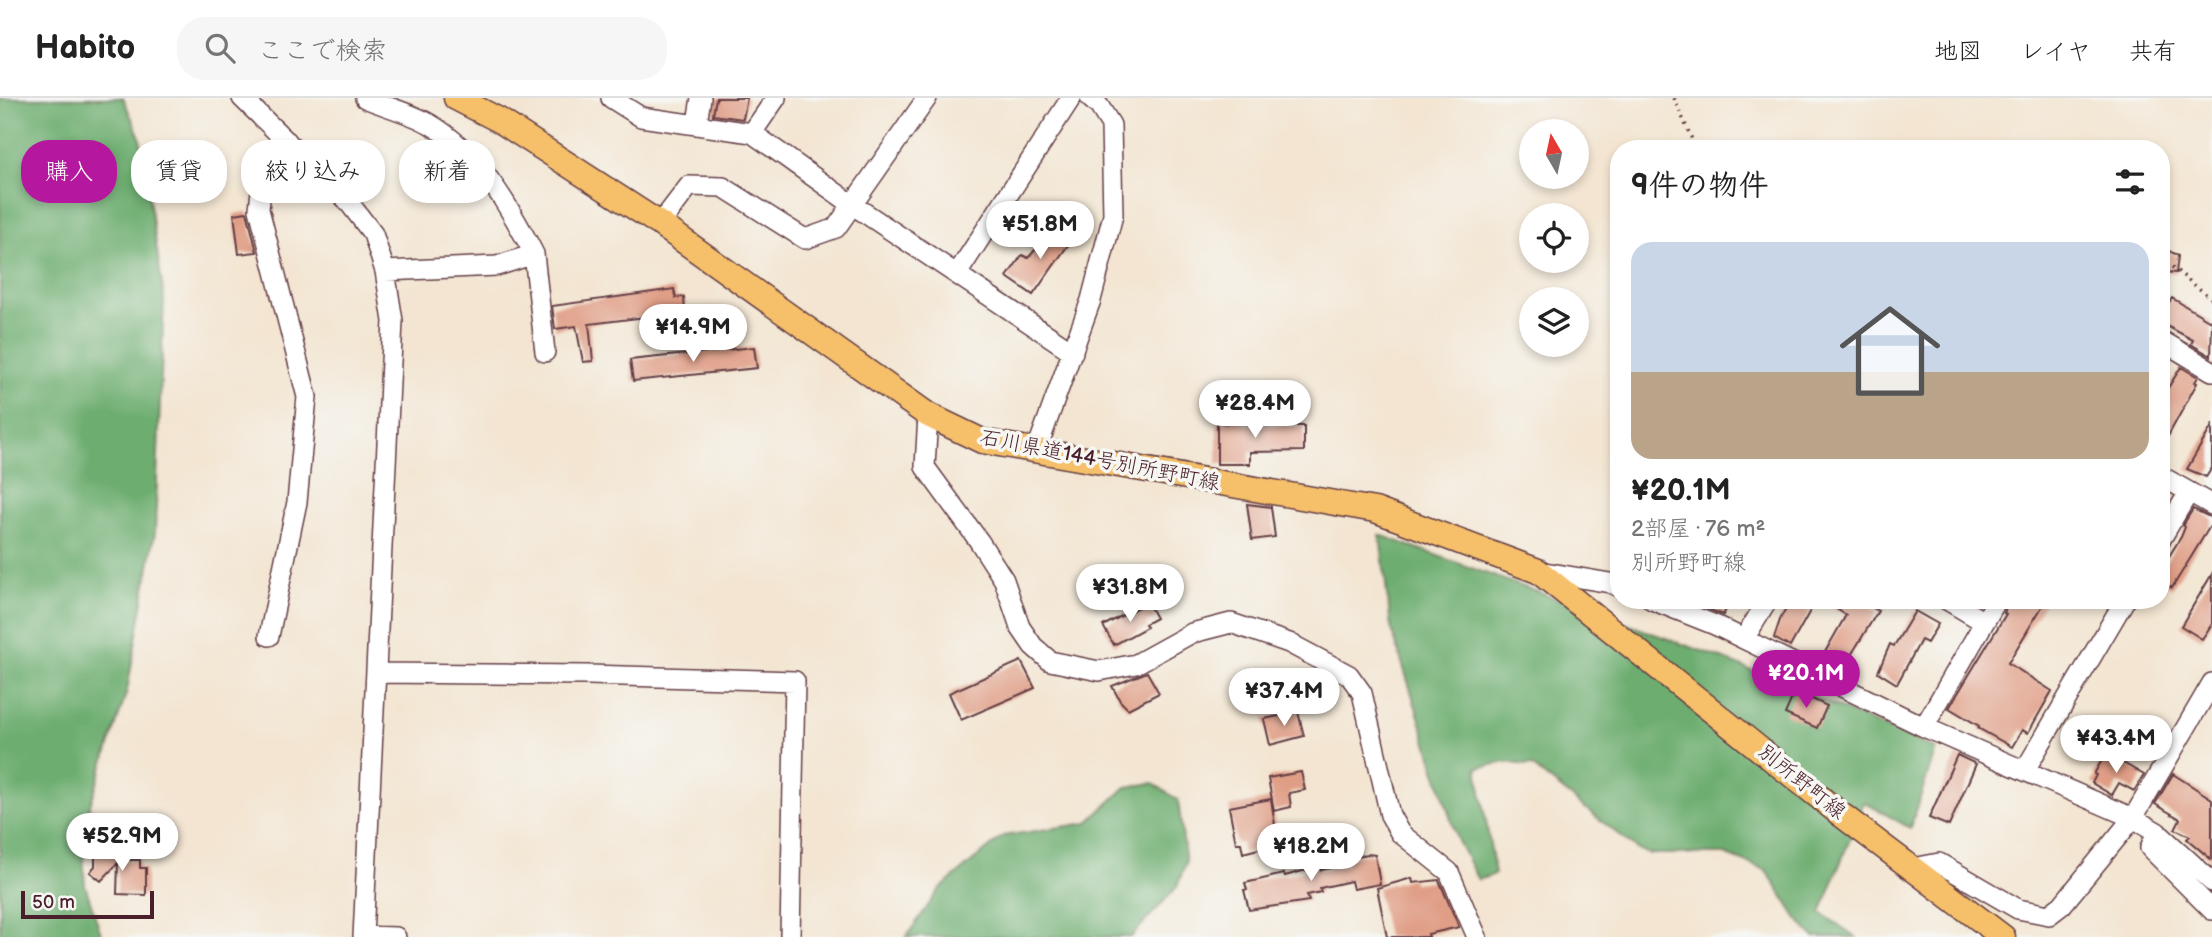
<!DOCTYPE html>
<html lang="ja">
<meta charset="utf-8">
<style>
:root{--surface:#fff;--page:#f6f6f6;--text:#222;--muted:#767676;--line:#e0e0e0;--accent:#b5179e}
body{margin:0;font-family:"Balsamiq Sans","Klee One",sans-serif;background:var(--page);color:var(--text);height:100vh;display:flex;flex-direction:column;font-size:26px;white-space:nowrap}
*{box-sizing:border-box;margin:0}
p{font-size:23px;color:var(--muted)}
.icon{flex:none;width:38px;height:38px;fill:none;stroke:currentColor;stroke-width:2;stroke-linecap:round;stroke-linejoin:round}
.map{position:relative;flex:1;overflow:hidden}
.sheet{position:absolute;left:1610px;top:42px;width:560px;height:469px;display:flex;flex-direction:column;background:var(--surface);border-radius:28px;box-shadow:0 4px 10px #0003}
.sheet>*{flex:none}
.hud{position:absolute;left:21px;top:42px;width:665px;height:63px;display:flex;gap:14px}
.needle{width:46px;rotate:351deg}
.controls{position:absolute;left:1519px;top:21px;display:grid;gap:14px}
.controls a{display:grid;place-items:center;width:70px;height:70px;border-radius:50%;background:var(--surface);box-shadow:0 4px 10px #0003;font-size:35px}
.scale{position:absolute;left:21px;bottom:18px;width:133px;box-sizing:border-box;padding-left:7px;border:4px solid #4a1f2b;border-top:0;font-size:19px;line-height:24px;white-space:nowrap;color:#4a1f2b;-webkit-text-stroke:5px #f6f6f2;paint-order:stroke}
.price{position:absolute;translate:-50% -60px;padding:0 16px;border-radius:24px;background:#fff;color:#222;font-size:23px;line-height:46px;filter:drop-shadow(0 2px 4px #0008)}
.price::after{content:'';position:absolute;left:50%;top:42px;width:21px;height:16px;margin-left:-10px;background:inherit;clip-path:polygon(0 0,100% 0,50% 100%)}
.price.current{background:var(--accent);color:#fff}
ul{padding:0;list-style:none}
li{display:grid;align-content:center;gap:14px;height:371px;padding:0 21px}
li+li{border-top:2px solid var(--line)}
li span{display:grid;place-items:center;height:217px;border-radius:21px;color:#555}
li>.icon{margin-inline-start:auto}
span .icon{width:126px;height:126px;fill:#fffc;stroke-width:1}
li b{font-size:30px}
h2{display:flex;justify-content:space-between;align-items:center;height:84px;padding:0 21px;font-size:30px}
.chip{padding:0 24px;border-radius:28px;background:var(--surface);box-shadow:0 4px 10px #0003;font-size:24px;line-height:63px}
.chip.current{background:var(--accent);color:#fff}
header{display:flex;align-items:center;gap:42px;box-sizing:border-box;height:98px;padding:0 35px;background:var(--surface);border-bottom:2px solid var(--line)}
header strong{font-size:33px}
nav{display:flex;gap:38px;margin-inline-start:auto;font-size:24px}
.search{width:490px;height:63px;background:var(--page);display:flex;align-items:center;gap:18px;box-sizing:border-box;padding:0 24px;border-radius:28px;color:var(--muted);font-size:26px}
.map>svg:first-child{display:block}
.forest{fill:#6dad6f;stroke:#5c664d;stroke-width:2}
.building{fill:#e09e86}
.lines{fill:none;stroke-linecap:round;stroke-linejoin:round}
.minor-casing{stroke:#633d44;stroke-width:22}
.major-casing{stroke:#633d44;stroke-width:27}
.path{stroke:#633d44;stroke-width:3.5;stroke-dasharray:2 5;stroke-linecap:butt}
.minor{stroke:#fff;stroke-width:19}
.major{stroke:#f6c06b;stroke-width:24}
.labels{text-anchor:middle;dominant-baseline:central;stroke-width:7;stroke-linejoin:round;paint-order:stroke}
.street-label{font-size:21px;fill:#4a1f2b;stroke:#f6f6f2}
</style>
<header>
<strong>Habito</strong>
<div class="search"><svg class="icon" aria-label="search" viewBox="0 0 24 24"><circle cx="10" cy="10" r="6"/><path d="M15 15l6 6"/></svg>ここで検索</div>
<nav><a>地図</a><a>レイヤ</a><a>共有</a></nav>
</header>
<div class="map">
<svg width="2212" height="839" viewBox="0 0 2212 839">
<rect width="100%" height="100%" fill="#f6f6f2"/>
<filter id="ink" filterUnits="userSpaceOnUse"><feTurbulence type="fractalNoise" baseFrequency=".0143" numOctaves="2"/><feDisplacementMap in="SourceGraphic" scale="14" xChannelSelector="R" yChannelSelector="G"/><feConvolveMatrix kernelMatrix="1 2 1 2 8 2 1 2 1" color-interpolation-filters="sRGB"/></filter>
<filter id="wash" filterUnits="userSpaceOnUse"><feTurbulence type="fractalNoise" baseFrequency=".00686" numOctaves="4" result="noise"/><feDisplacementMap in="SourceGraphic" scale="28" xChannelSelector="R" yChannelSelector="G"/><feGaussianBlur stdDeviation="1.57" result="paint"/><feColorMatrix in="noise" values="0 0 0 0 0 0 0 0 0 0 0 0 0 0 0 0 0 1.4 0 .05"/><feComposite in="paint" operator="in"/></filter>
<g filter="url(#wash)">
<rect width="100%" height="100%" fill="#f3e5d1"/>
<!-- forest -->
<path class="forest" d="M0,0H123L140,39L164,200L155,434L127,593L82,732L85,787L102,839H0Z
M1380,437L1724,561L1936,651L1910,730L1864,704L1821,815L1856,839H1814L1797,821L1766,772L1725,756H1650L1637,751L1532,668L1505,664L1477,670L1495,776L1478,782L1457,741L1391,529Z
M1153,685L1178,702L1186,765L1177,789L1131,839H906L940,791L1003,738L1087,725L1126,689Z"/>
<g id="blocks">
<!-- building -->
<path class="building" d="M716,0H747L743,21L713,17Z
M247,114L257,154L239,156L234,116Z
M1053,126L1073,140L1033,197L1007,179L1022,157L1028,160L1037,150Z
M2161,148L2178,158L2176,175L2161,174Z
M674,191L676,200L684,199L685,214L589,226L593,263L583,264L576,228L555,231L552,208Z
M2172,200L2212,224L2211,258L2191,246L2193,242L2161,225V208L2166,209Z
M754,249L757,270L633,283L630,262Z
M2181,269L2198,279L2195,284L2197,285L2161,351V301Z
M1241,318V324L1250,327L1304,328V353L1250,354V366H1217V325H1227L1228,319Z
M2212,328V370L2206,379L2187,371Z
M1247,406L1271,409L1275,439L1252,442Z
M2193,411L2212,420V425L2172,490L2161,484V471L2181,439L2185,429L2183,427Z
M2212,476V526L2202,541L2181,528Z
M1686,502H1732L1723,517Z
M1791,502H1816L1790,549L1774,540L1781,519Z
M1822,502H1874L1870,508L1878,513L1842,572L1821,561L1846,517Z
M2009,502H2046L2008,565L2052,593L2028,635L2022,632L2012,649L1978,630L1979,628L1949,610L2006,516L2004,515Z
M1147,504L1156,520L1145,526L1147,529L1114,547L1103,528Z
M1915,513L1938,526L1927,545L1921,542L1897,586L1878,574L1890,546L1894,548Z
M1021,563L1035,590L961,622L949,595Z
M1147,574L1159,595L1128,611L1120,603L1112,588Z
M1795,593L1827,608L1817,630L1785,616Z
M1298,614L1304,638L1270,647L1264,621Z
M2106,655L2144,677L2134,693L2119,685L2112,697L2092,685L2096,677L2094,676Z
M1957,657L1976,666L1949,728L1929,720Z
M1301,674L1305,692L1289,695L1291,709L1274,713L1268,680Z
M2173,676L2212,701V762L2187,741L2190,738L2175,731L2180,721L2155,706Z
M1271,701L1277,740L1269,742L1270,748L1243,755L1241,745H1236L1229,709Z
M95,756L125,757L121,762H140V770H146V797L117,796L118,765L101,783L90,774L95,768Z
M1368,756L1375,757L1380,786L1353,791L1351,783L1320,790L1321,794L1307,797L1309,803L1249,812L1244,792H1247L1245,785L1284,776L1285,778L1320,768L1321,772L1348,766L1347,760Z
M1412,780L1413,785L1439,782L1459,829L1428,836L1429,839H1387L1377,790Z"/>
</g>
</g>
<g filter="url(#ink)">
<use href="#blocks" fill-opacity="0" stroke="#633d44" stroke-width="2"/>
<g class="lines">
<defs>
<path id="minor" d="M242,0L347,102L373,136L385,173L393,223L363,839
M365,0C386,9 411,15 430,26C479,55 509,108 534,156
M611,0L641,19L752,35L853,107L1073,254
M697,25L701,0
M752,35L776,0
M660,126L689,88L723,89L805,141L836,130L927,0
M385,173L497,168L534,156L545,254
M957,176L1071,0
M2161,242L2212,273
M928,317L925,369L979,443L1004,482L1020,529L1033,548L1050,563L1099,573L1136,566L1192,535L1231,525L1289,545L1349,577L1362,595L1390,717L1400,735L1449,774L1477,839
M1037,351L1091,202L1113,117L1111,27L1099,8L1090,0
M2161,378L2212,407
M2161,441L2189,394
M1539,473L1610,485L1619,489
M1652,502L1715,527L1924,629L2133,720L2157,734L2212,784
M1947,502L1984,524
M269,538L297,404L307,299L259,111L264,66L287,43
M1744,541L1768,502
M376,575L588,577L795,583L790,839
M1924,629L1997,502
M2025,672L2125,502
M2157,734L2150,750L2212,812
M1913,770L1939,765L2018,811L2049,817L2062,807L2133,720L2212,585
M363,838L396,839"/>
<path id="major" d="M456,0L499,22L660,126L928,317L982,343L1375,412L1538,473L1839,715L2003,839"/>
</defs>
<!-- minor casing -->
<use href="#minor" class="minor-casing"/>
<!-- major casing -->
<use href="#major" class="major-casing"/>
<!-- path -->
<path class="path" d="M1674,0L1694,46L1701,51
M2161,160L2212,201"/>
<!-- minor -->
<use href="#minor" class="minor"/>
<!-- major -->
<use href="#major" class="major"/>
</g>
</g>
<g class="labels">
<!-- street labels -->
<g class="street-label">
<text transform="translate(1100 362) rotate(11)">石川県道144号別所野町線</text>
<text transform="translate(1802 684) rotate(39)">別所野町線</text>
</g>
</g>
</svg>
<div class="controls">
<a><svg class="needle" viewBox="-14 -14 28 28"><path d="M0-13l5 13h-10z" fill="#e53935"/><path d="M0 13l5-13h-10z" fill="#767676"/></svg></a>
<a><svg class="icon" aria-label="locate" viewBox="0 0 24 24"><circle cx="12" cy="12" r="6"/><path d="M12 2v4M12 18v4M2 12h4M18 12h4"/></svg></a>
<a><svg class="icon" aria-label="layers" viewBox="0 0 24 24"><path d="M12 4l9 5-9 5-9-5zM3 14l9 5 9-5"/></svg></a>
</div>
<div class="scale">50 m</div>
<b class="price" style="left:1040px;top:163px">¥51.8M</b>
<b class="price" style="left:693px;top:266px">¥14.9M</b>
<b class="price" style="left:1255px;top:342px">¥28.4M</b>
<b class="price" style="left:1130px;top:526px">¥31.8M</b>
<b class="price current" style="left:1806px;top:612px">¥20.1M</b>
<b class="price" style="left:1284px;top:630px">¥37.4M</b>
<b class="price" style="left:2116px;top:677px">¥43.4M</b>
<b class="price" style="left:122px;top:775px">¥52.9M</b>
<b class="price" style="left:1311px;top:785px">¥18.2M</b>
<div class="hud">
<a class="chip current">購入</a>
<a class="chip">賃貸</a>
<a class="chip">絞り込み</a>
<a class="chip">新着</a>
</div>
<section class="sheet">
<h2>9件の物件<svg class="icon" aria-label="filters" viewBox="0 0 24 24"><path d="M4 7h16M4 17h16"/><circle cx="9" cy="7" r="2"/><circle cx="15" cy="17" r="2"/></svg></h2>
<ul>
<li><span style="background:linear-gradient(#c9d6e8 60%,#b9a48a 0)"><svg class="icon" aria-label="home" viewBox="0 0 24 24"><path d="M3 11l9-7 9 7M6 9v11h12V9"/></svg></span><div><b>¥20.1M</b><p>2部屋 · 76 m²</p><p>別所野町線</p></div></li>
</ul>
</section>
</div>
